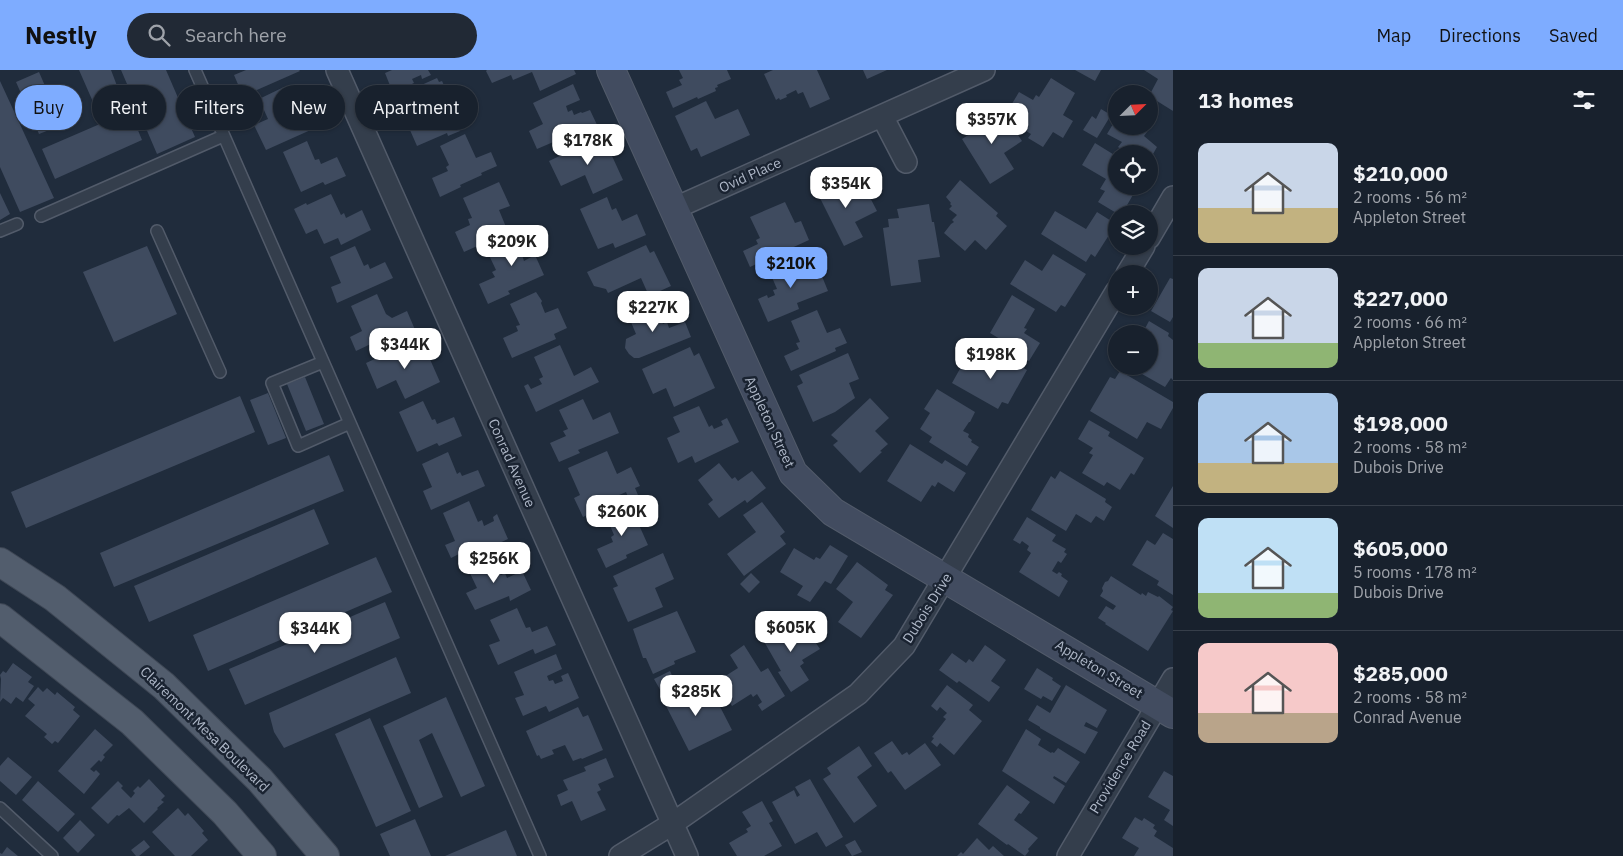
<!DOCTYPE html>
<meta charset="utf-8">
<style>
:root{--surface:#18212d;--page:#212935;--text:#f1f3f6;--muted:#9fa3aa;--line:#363e49;--accent:#7eacff}
body{margin:0;font-family:"IBM Plex Sans",sans-serif;background:var(--page);color:var(--text);height:100vh;display:flex;flex-direction:column;font-size:19px;white-space:nowrap}
*{box-sizing:border-box;margin:0}
p{font-size:16px;color:var(--muted)}
.icon{flex:none;width:28px;height:28px;fill:none;stroke:currentColor;stroke-width:2;stroke-linecap:round;stroke-linejoin:round}
.map{position:relative;flex:1;overflow:hidden}
.sheet{display:flex;flex-direction:column;background:var(--surface);width:450px}
.sheet>*{flex:none}
.hud{position:absolute;left:15px;top:15px;width:475px;height:45px;display:flex;gap:10px}
.needle{width:32px;rotate:66deg}
.tools{position:absolute;left:1108px;top:15px;display:grid;gap:10px}
.tools a{display:grid;place-items:center;width:50px;height:50px;border-radius:50%;background:var(--surface);box-shadow:0 1px 4px #0004,0 0 0 1px var(--line);font-size:25px}
.price{position:absolute;translate:-50% -42px;padding:0 11px;border-radius:10px;background:#fff;color:#222;font-size:16px;line-height:32px;filter:drop-shadow(0 1px 2px #0008)}
.price::after{content:'';position:absolute;left:50%;top:30px;width:15px;height:11px;margin-left:-8px;background:inherit;clip-path:polygon(0 0,100% 0,50% 100%)}
.price.selected{background:var(--accent);color:#111}
ul{padding:0;list-style:none}
li{display:flex;align-items:center;gap:15px;height:125px;padding:0 25px}
li+li{border-top:1px solid var(--line)}
li span{display:grid;place-items:center;flex:none;width:140px;height:100px;border-radius:10px;color:#555}
li>.icon{margin-inline-start:auto}
span .icon{width:60px;height:60px;fill:#fffc;stroke-width:1}
li b{font-size:21px}
h2{display:flex;justify-content:space-between;align-items:center;height:60px;padding:0 25px;font-size:21px}
.chip{padding:0 18px;border-radius:22px;background:var(--surface);box-shadow:0 1px 4px #0004,0 0 0 1px var(--line);font-size:18px;line-height:45px}
.chip.selected{background:var(--accent);color:#111}
header{display:flex;align-items:center;gap:30px;box-sizing:border-box;height:70px;padding:0 25px;background:var(--accent);color:#111}
header strong{font-size:24px}
nav{display:flex;gap:28px;margin-inline-start:auto;font-size:18px}
.search{width:350px;height:45px;background:var(--page);display:flex;align-items:center;gap:12px;box-sizing:border-box;padding:0 18px;border-radius:28px;color:var(--muted);font-size:19px}
main{display:flex;flex:1;min-height:0}
.map>svg:first-child{display:block}
.building{fill:#3f4b5f}
.lines{fill:none;stroke-linecap:round;stroke-linejoin:round}
.lane-casing{stroke:#525b6a;stroke-width:14}
.street-casing{stroke:#525b6a;stroke-width:24}
.secondary-casing{stroke:#525b6a;stroke-width:30}
.primary-casing{stroke:#3e4755;stroke-width:30}
.lane{stroke:#343e4c;stroke-width:11}
.street{stroke:#343e4c;stroke-width:21}
.secondary{stroke:#424c60;stroke-width:28}
.primary{stroke:#525d6d;stroke-width:28}
.labels{text-anchor:middle;dominant-baseline:central;stroke-width:5;stroke-linejoin:round;paint-order:stroke}
.street-label{font-size:14px;fill:#afb8c8;stroke:#1a2331}
</style>
<header>
<strong>Nestly</strong>
<div class="search"><svg class="icon" aria-label="search" viewBox="0 0 24 24"><circle cx="10" cy="10" r="6"/><path d="M15 15l6 6"/></svg>Search here</div>
<nav><a>Map</a><a>Directions</a><a>Saved</a></nav>
</header>
<main>
<div class="map">
<svg width="1173" height="786" viewBox="0 0 1173 786">
<rect width="100%" height="100%" fill="#202c3c"/>
<!-- building -->
<path class="building" d="M79,0H111L122,29L97,41Z
M121,0H166L195,67L157,84Z
M246,0H299L300,1L243,26L234,5Z
M392,0H428L431,5L422,9L421,5L412,9L414,13L393,23L385,3Z
M487,0H574L576,4L540,21L532,2L513,10L511,5L492,13L486,1Z
M679,0H727L731,9L717,15L718,17L715,18L716,21L698,29L697,27L673,38L666,22L682,15L679,10L683,8Z
M773,0H817L830,29L810,38L803,22L798,24L796,20L786,25L787,27L780,30L779,28L776,30L764,4Z
M863,0H887L867,9Z
M1075,0H1101L1095,11Z
M1144,0H1173V41L1149,26L1158,9Z
M39,2L62,55L39,64L16,12Z
M437,8L439,12L442,11L460,50L456,52L460,61L448,66L447,63L417,76L406,51L411,49L413,54L424,49L422,45L426,43L416,22L418,21L417,17Z
M1051,8L1075,23L1063,45L1073,51L1063,68L1053,62L1043,77L1028,68L1031,64L1021,58L1028,48L1010,37L1019,22L1033,30L1036,25L1039,27Z
M0,11L54,128L20,142L0,97Z
M573,14L580,30L566,36L568,42L572,40L574,45L581,42L582,43L590,40L599,59L568,73L565,67L537,79L529,61L543,54L533,33Z
M284,17L293,37L297,36L299,41L310,37L308,32L312,30L324,54L266,80L254,55L268,49L259,29Z
M706,31L715,49L738,39L750,65L701,87L697,78L691,81L675,46Z
M1000,38L1022,71L1004,83L1014,99L990,114L962,69L970,64L967,59Z
M1149,38L1155,41L1149,51Z
M1101,39L1111,45L1097,68L1083,60L1092,46L1096,49Z
M130,41L142,70L55,109L42,79Z
M1116,49V56H1146L1143,60L1147,62L1144,66L1157,77L1149,91V84H1128L1118,77L1122,72L1107,64Z
M465,64L476,88L491,82L497,96L481,103L482,105L460,115L461,117L440,127L432,108L448,101L446,97L449,95L440,76Z
M598,68L602,78L607,75L623,110L593,124L585,105L561,116L549,91Z
M307,71L315,90L319,89L321,94L337,87L346,106L325,115L323,112L301,122L283,82Z
M1095,73L1116,86V116H1138L1122,144H1118L1098,132L1105,121L1100,119L1106,109L1082,95Z
M836,109L845,126L864,116L877,141L855,152L863,167L844,176L815,118Z
M960,110L998,143L996,146L1007,156L986,180L975,170L965,181L944,163L951,154L954,152L952,150L957,145L949,139L952,136L950,134L951,133L946,127Z
M499,112L510,136L499,140L506,157L493,163L495,168L464,182L455,162L470,155L468,149L472,148L463,128Z
M0,123L10,144L0,150Z
M331,124L341,145L344,143L346,148L362,140L371,160L341,175L338,168L324,174L317,159L306,164L294,139L306,133L307,135Z
M607,127L612,140L616,138L622,151L637,144L646,165L615,178L613,173L598,179L580,139Z
M785,132L795,153L801,151L809,170L750,197L743,181L758,174L756,170L760,168L750,147Z
M929,134L932,152H934L940,187L918,190L921,212L891,216L883,158L889,157L888,149L899,148L897,139Z
M1055,141L1086,159L1097,142L1116,154L1095,187L1091,184L1086,192L1041,164Z
M534,160L541,177L522,185L524,191L535,185L544,205L508,221L510,224L488,234L479,214L495,207L492,202L496,200L487,181Z
M646,175L650,183L654,181L671,216L649,226L641,208L608,223L606,219L594,216L587,202Z
M147,176L177,244L114,272L83,202Z
M355,176L364,196L368,194L370,199L385,192L393,208L337,233L331,217L341,213L330,187Z
M1053,184L1086,204L1065,237L1061,235L1056,242L1010,214L1025,190L1042,201Z
M794,186L802,206L819,199L828,221L797,233L799,239L768,252L758,229L767,225L768,228L775,225L773,220L777,219L768,198Z
M1170,208L1173,209V247L1170,252L1151,241Z
M536,222L542,231L541,233L545,243L558,238L567,258L554,264L556,269L512,288L503,268L518,261L516,256L520,255L510,234Z
M377,224L386,244L392,248L407,241L416,262L386,275L385,272L377,276L375,272L356,281L350,267L362,261L351,236Z
M1012,225L1035,239L1024,258L1027,259L1024,263L1040,273L1029,291L1008,278L1010,275L990,263Z
M654,234L663,254L667,252L669,258L685,252L691,267L639,288H634L629,284L625,278L626,269L636,264L628,245Z
M817,240L827,263L840,258L847,273L835,278L836,281L791,301L784,286L799,279L796,273L800,272L791,251Z
M1149,251L1169,263L1168,266L1173,270V310L1171,308L1165,317L1142,304L1147,296H1149V293L1154,285L1151,283L1153,279L1149,276V264H1142Z
M414,271L419,281L425,278L440,312L405,329L396,310L377,319L366,293Z
M560,275L574,306L591,297L599,312L536,342L524,316L528,314L531,319L542,314L539,309L543,307L534,287Z
M690,277L694,286L699,283L715,318L674,337L666,318L653,324L642,299Z
M994,282L1027,300L1008,334L1002,332L998,339L952,313L966,288L984,299Z
M848,283L859,309L849,313L855,328L835,342L813,352L797,316L803,313L799,305Z
M1120,301L1173,332V338L1161,359L1147,352L1137,369L1090,341L1110,307L1115,309Z
M305,307L324,354L306,361L287,314Z
M937,319L975,342L970,352H969L963,361L969,364L968,367L972,370L971,372L979,377L967,396L929,372L932,367L920,359L930,343L924,339Z
M268,323L286,368L268,375L250,330Z
M240,326L255,362L26,458L11,422Z
M870,328L889,348L875,361L888,374L880,381L882,382L860,403L833,375L838,371L831,365Z
M583,329L593,350L610,342L619,363L578,380L580,383L559,392L550,373L566,366L563,361L568,359L559,340Z
M423,331L432,350L435,349L437,354L454,347L462,366L439,376L437,373L417,382L399,342Z
M699,336L709,357L712,355L714,359L723,355L721,351L727,348L739,372L695,393L692,386L678,393L667,368L680,362L673,347Z
M1089,350L1110,362L1108,366L1144,388L1134,405L1131,403L1120,420L1107,412L1104,416L1082,403L1093,385L1089,383L1093,378L1078,369Z
M910,374L942,394L945,390L966,403L954,422L938,412L935,417L932,415L921,432L887,411Z
M607,381L617,404L631,397L640,416L635,418L638,425L629,429L626,422L601,433L603,437L583,447L574,428L580,425L568,398Z
M448,382L457,404L460,402L462,406L478,400L485,416L431,440L423,421L432,417L422,394Z
M329,385L344,421L114,517L100,483Z
M719,393L732,409L735,407L738,411L752,401L766,418L747,433L745,430L719,448L708,434L713,430L698,410Z
M1060,401L1106,429L1105,432L1112,437L1104,451L1096,446L1091,453L1076,444L1066,461L1031,440L1051,406L1055,409Z
M1173,416V458L1155,446Z
M469,431L478,452L482,450L484,456L494,451L493,447L497,444L508,469L478,483L475,476L451,488L445,475L455,471L443,443Z
M762,432L785,462L780,466L786,474L744,506L727,484L756,462L743,445Z
M630,435L648,475L626,485L627,488L606,498L597,479L613,472L611,467L614,465L606,446Z
M314,439L329,474L149,552L134,516Z
M1027,447L1056,465L1052,471L1066,479L1064,482L1067,484L1061,493L1058,491L1052,501L1057,504L1059,502L1062,504L1061,506L1068,511L1059,527L1019,502L1031,483L1027,480L1029,476L1022,471L1020,474L1013,470Z
M1163,463L1173,469V525L1157,515L1159,511L1132,495L1147,470L1155,475Z
M830,475L848,486L831,514L825,511L810,532L797,525L803,516L780,502L794,478L814,490L816,487L820,489Z
M663,483L674,509L655,518L663,537L628,552L613,518L618,516L613,506Z
M492,486L501,505L505,503L507,508L522,501L531,520L510,531L509,526L475,540L466,523L477,518L467,497Z
M376,487L392,522L208,601L193,565Z
M857,492L888,515L885,520L893,525L861,568L838,552L853,532L836,519Z
M751,503L760,512L749,523L740,514Z
M1111,506L1141,525L1142,523L1146,526L1148,522L1158,527L1159,526L1173,537L1171,540L1173,541L1148,581L1105,554L1106,553L1098,548L1106,536L1113,540L1116,536L1100,526L1103,521L1102,518L1105,512L1108,511Z
M385,532L400,568L245,635L229,599Z
M517,538L526,558L530,557L532,562L547,556L556,575L535,584L533,579L498,595L489,575L500,571L490,550Z
M677,541L696,582L674,591L675,594L653,604L646,588H643L633,559Z
M787,552L794,564L805,557L820,579L802,590L804,593L800,596L809,610L791,622L778,602L781,601L762,568Z
M744,575L761,602L768,598L785,626L762,641L758,635L762,632L757,624L753,627L751,624L732,636L716,612L738,598L730,585Z
M985,575L1006,590L991,611L1000,617L989,632L959,611L957,613L939,600L952,583L966,593L969,589L973,592Z
M556,584L562,599L547,606L549,611L553,610L555,614L563,611L561,606L568,603L579,628L549,642L546,636L523,646L515,628L524,625L514,602Z
M396,587L411,623L284,678L274,662L269,643Z
M13,593L32,607L28,612L34,616L23,632L16,627L11,634L3,628L0,632L1,609L0,605L3,601L6,603Z
M1037,598L1053,608L1052,610L1061,616L1052,631L1043,626L1041,629L1024,619Z
M670,601L677,616L662,623L654,609Z
M685,614L686,617L688,616L697,634L714,625L732,660L689,681L662,628L674,622L673,620Z
M947,615L973,635L969,640L982,651L954,685L940,673L937,677L931,672L934,668L932,667L946,649L943,647L947,643L940,637L937,641L931,636Z
M1066,615L1107,640L1097,658L1086,652L1084,656L1098,662L1085,684L1040,658V657L1028,650L1037,635L1050,643Z
M38,617L43,622L47,618L55,625L57,622L75,637L73,640L80,646L58,673L55,671L52,674L44,667L47,664L25,646L35,635L28,629Z
M446,627L485,716L461,727L432,663L419,670L443,727L419,738L383,656Z
M578,637L583,647L588,645L603,680L582,689L581,688L573,691L565,675L552,680L554,684L541,689L539,685L537,686L526,661Z
M370,648L411,741L376,757L335,664Z
M95,659L113,675L103,685L105,687L101,692L99,690L90,699L94,702L96,700L100,704L84,724L58,701Z
M1026,659L1041,669L1038,675L1051,683L1052,682L1054,683L1058,678L1080,692L1066,713L1054,706L1053,708L1065,716L1054,734L1002,701Z
M892,671L902,685L907,682L909,685L925,673L941,695L905,720L891,701L888,703L874,683Z
M859,676L872,696L857,707L877,736L854,753L823,709L831,704L827,698Z
M8,687L32,707L16,725L0,711V696Z
M606,688L614,707L598,714L601,720L597,722L606,740L581,751L572,731L561,736L557,725L568,720L563,710L586,701L584,697Z
M1164,701L1173,706V756L1164,750L1170,740L1148,727Z
M149,709L165,726L161,730L164,732L157,738L158,739L144,753L129,738L119,746L117,745L108,754L91,738L118,711L123,716L121,718L131,728L135,723L133,721L138,716L140,718Z
M810,709L843,767L826,777L817,762L795,774L772,732L794,720L797,727L800,725L795,717Z
M38,711L75,744L58,762L22,730Z
M1007,715L1030,732L1021,744L1019,743L1014,750L1038,768L1028,779L1029,781L1025,786L1008,774L1007,775L978,754Z
M762,731L773,751L769,753L782,776L764,786H737L729,773L748,762L746,759L751,756L742,742Z
M178,738L185,746L188,743L204,761L202,763L208,770L191,786H175L152,762Z
M1135,747L1142,751L1144,748L1155,755L1153,758L1157,761L1154,766L1173,778V786H1134L1139,778L1122,768Z
M415,749L431,786H390L380,764Z
M80,750L95,765L78,783L63,768Z
M506,760L517,786H445Z
M977,768L989,780L993,776L1004,786H957L961,782L963,784Z
M144,770L150,777L139,786H136L131,780Z
M855,770L862,782L852,786L845,775Z
M7,777L18,786H0V783L2,784Z"/>
<g class="lines">
<defs>
<path id="lane" d="M195,0L540,786
M41,146L223,66
M0,161L17,154
M157,161L220,302
M323,292L272,313L298,376L350,353
M0,738L52,786"/>
<path id="street" d="M337,0L687,786
M882,46L906,92
M673,139L984,0
M1149,168L1173,127
M1127,204L1144,176
M620,786L672,754L858,624L904,576L1116,222
M1068,786L1173,609"/>
<path id="secondary" d="M611,0L793,403L833,442L1173,644"/>
<path id="primary" d="M0,492L55,528L164,616L260,710L325,786
M0,548L132,652L225,743L262,786"/>
</defs>
<!-- lane casing -->
<use href="#lane" class="lane-casing"/>
<!-- street casing -->
<use href="#street" class="street-casing"/>
<!-- secondary casing -->
<use href="#secondary" class="secondary-casing"/>
<!-- primary casing -->
<use href="#primary" class="primary-casing"/>
<!-- lane -->
<use href="#lane" class="lane"/>
<!-- street -->
<use href="#street" class="street"/>
<!-- secondary -->
<use href="#secondary" class="secondary"/>
<!-- primary -->
<use href="#primary" class="primary"/>
</g>
<g class="labels">
<!-- street labels -->
<g class="street-label">
<text transform="translate(750 105) rotate(-24)">Ovid Place</text>
<text transform="translate(770 352) rotate(65)">Appleton Street</text>
<text transform="translate(512 393) rotate(66)">Conrad Avenue</text>
<text transform="translate(927 538) rotate(-58)">Dubois Drive</text>
<text transform="translate(1099 599) rotate(31)">Appleton Street</text>
<text transform="translate(205 659) rotate(44)">Clairemont Mesa Boulevard</text>
<text transform="translate(1120 697) rotate(-59)">Providence Road</text>
</g>
</g>
</svg>
<div class="tools">
<a><svg class="needle" viewBox="-14 -14 28 28"><path d="M0-13l5 13h-10z" fill="#e53935"/><path d="M0 13l5-13h-10z" fill="#9fa3aa"/></svg></a>
<a><svg class="icon" aria-label="locate" viewBox="0 0 24 24"><circle cx="12" cy="12" r="6"/><path d="M12 2v4M12 18v4M2 12h4M18 12h4"/></svg></a>
<a><svg class="icon" aria-label="layers" viewBox="0 0 24 24"><path d="M12 4l9 5-9 5-9-5zM3 14l9 5 9-5"/></svg></a>
<a>+</a>
<a>−</a>
</div>
<b class="price" style="left:992px;top:75px">$357K</b>
<b class="price" style="left:588px;top:96px">$178K</b>
<b class="price" style="left:846px;top:139px">$354K</b>
<b class="price" style="left:512px;top:197px">$209K</b>
<b class="price selected" style="left:791px;top:219px">$210K</b>
<b class="price" style="left:653px;top:263px">$227K</b>
<b class="price" style="left:405px;top:300px">$344K</b>
<b class="price" style="left:991px;top:310px">$198K</b>
<b class="price" style="left:622px;top:467px">$260K</b>
<b class="price" style="left:494px;top:514px">$256K</b>
<b class="price" style="left:791px;top:583px">$605K</b>
<b class="price" style="left:315px;top:584px">$344K</b>
<b class="price" style="left:696px;top:647px">$285K</b>
<div class="hud">
<a class="chip selected">Buy</a>
<a class="chip">Rent</a>
<a class="chip">Filters</a>
<a class="chip">New</a>
<a class="chip">Apartment</a>
</div>
</div>
<section class="sheet">
<h2>13 homes<svg class="icon" aria-label="filters" viewBox="0 0 24 24"><path d="M4 7h16M4 17h16"/><circle cx="9" cy="7" r="2"/><circle cx="15" cy="17" r="2"/></svg></h2>
<ul>
<li><span style="background:linear-gradient(#c9d6e8 65%,#c2b280 0)"><svg class="icon" aria-label="home" viewBox="0 0 24 24"><path d="M3 11l9-7 9 7M6 9v11h12V9"/></svg></span><div><b>$210,000</b><p>2 rooms · 56 m²</p><p>Appleton Street</p></div></li>
<li><span style="background:linear-gradient(#c9d6e8 75%,#8fb573 0)"><svg class="icon" aria-label="home" viewBox="0 0 24 24"><path d="M3 11l9-7 9 7M6 9v11h12V9"/></svg></span><div><b>$227,000</b><p>2 rooms · 66 m²</p><p>Appleton Street</p></div></li>
<li><span style="background:linear-gradient(#a9c7e8 70%,#c2b280 0)"><svg class="icon" aria-label="home" viewBox="0 0 24 24"><path d="M3 11l9-7 9 7M6 9v11h12V9"/></svg></span><div><b>$198,000</b><p>2 rooms · 58 m²</p><p>Dubois Drive</p></div></li>
<li><span style="background:linear-gradient(#bfe0f5 75%,#8fb573 0)"><svg class="icon" aria-label="home" viewBox="0 0 24 24"><path d="M3 11l9-7 9 7M6 9v11h12V9"/></svg></span><div><b>$605,000</b><p>5 rooms · 178 m²</p><p>Dubois Drive</p></div></li>
<li><span style="background:linear-gradient(#f6c9c9 70%,#b9a48a 0)"><svg class="icon" aria-label="home" viewBox="0 0 24 24"><path d="M3 11l9-7 9 7M6 9v11h12V9"/></svg></span><div><b>$285,000</b><p>2 rooms · 58 m²</p><p>Conrad Avenue</p></div></li>
</ul>
</section>
</main>
